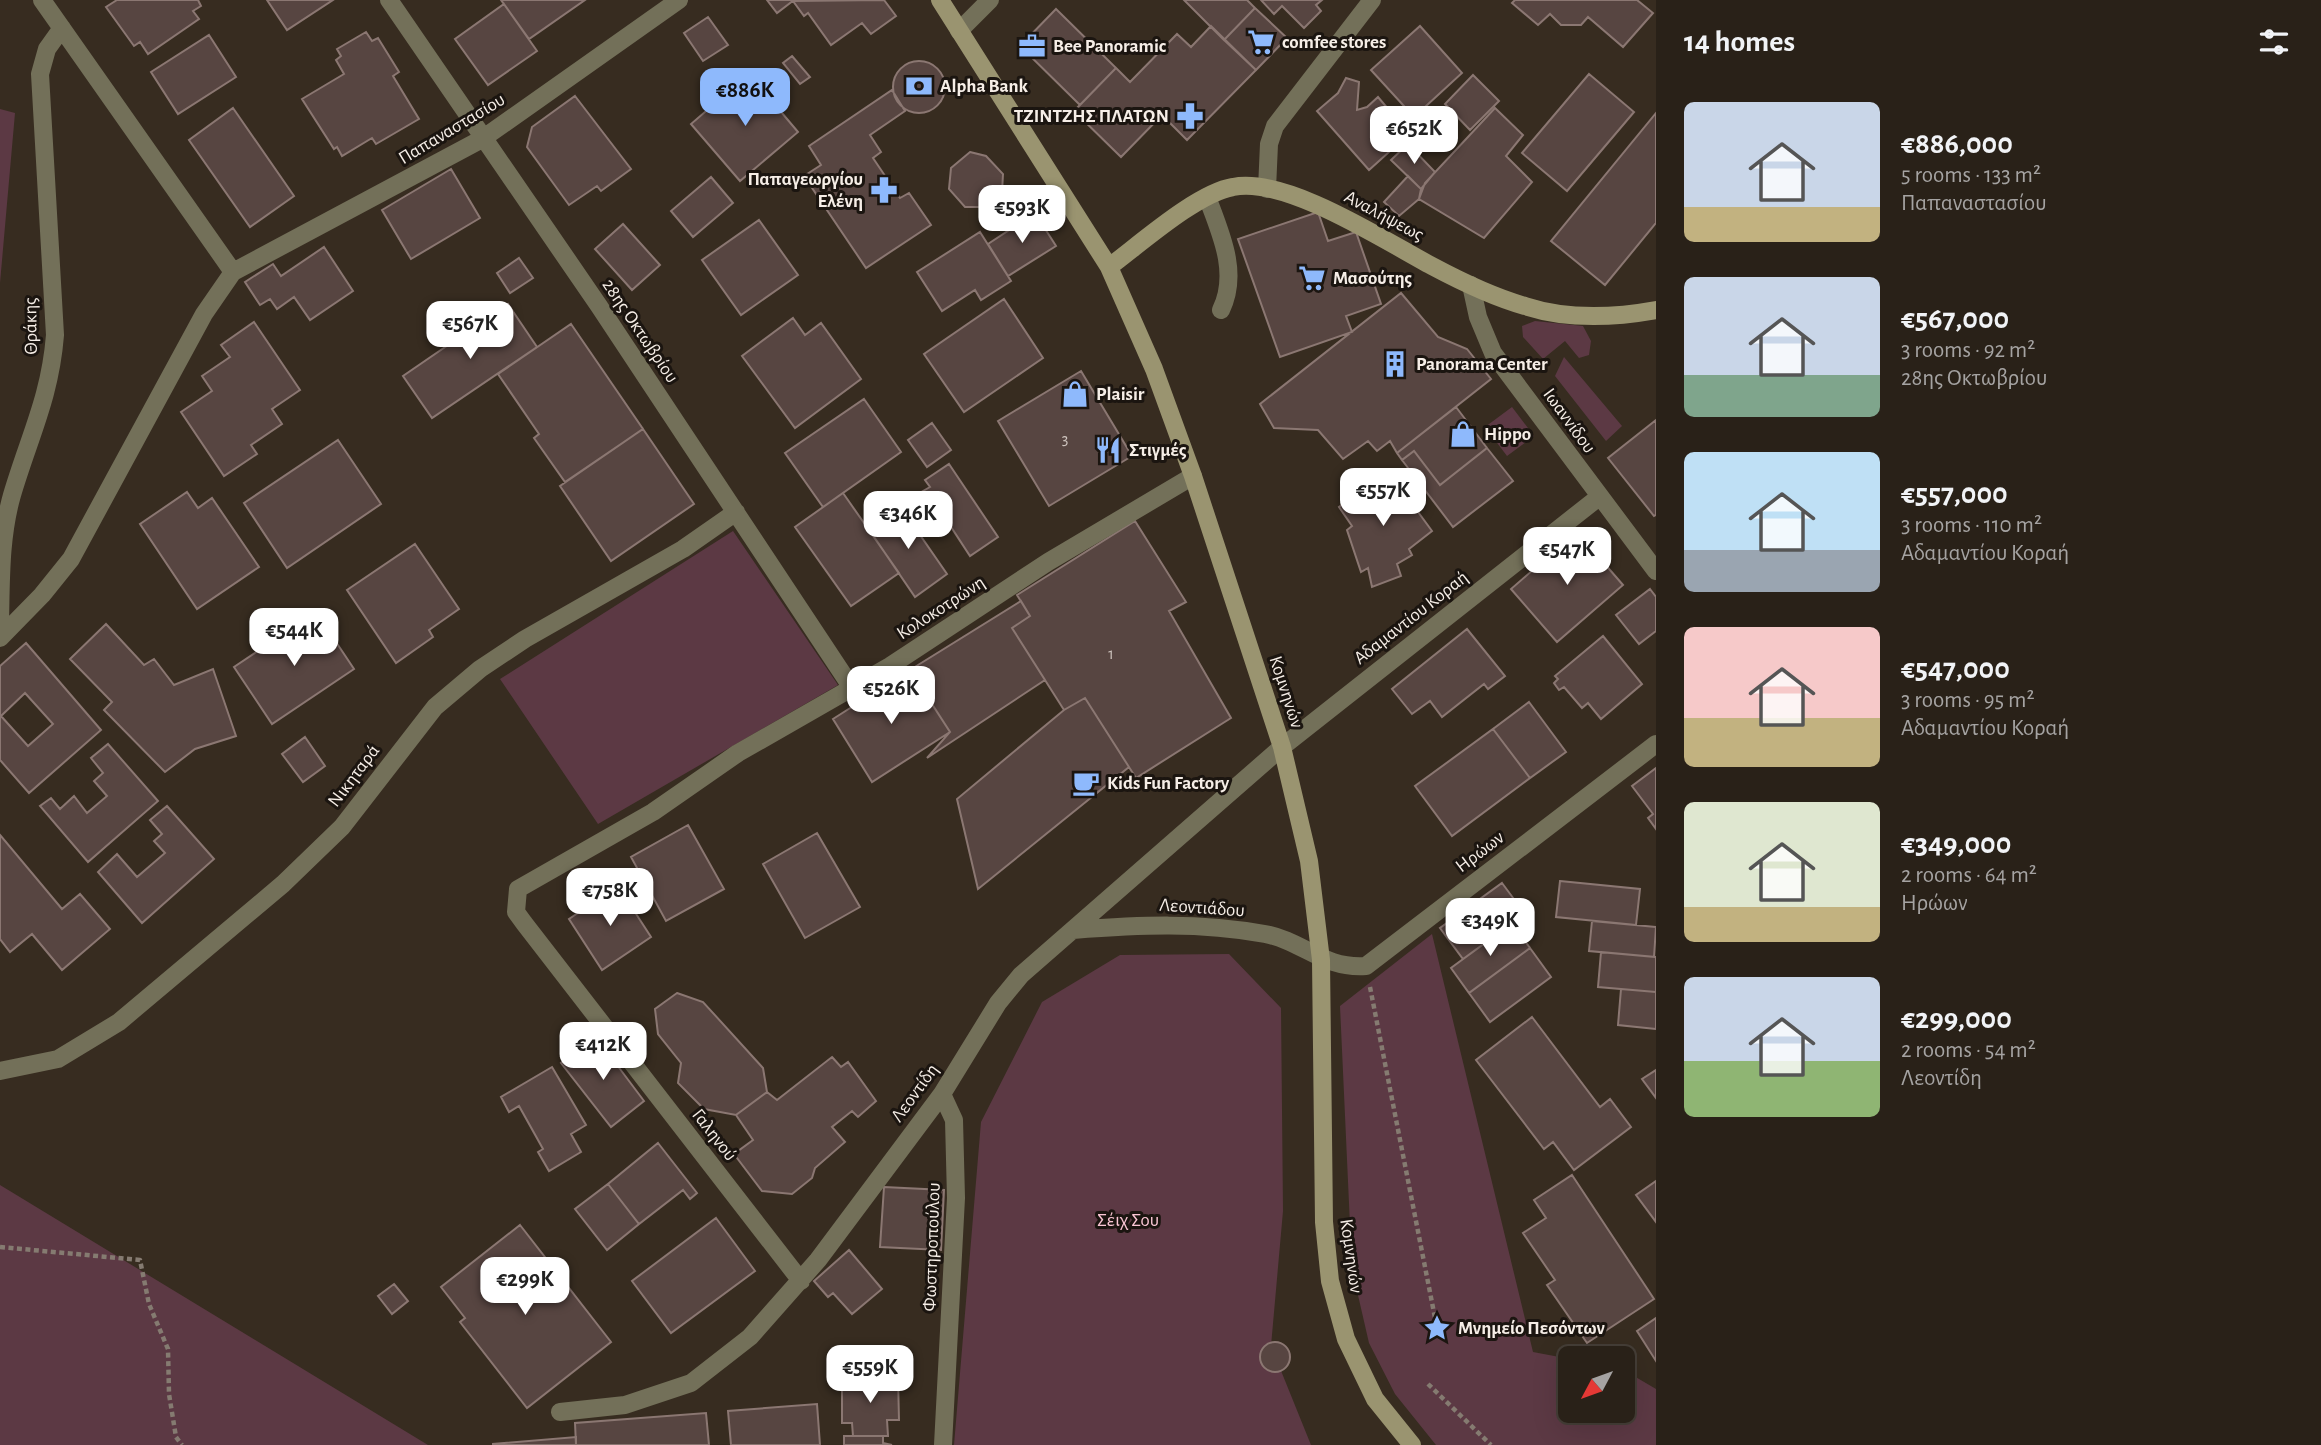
<!DOCTYPE html>
<meta charset="utf-8">
<style>
:root{--surface:#292118;--page:#312921;--text:#f1f3f6;--muted:#a5a3a2;--line:#453e37;--accent:#8eb9fc}
body{margin:0;font-family:"Alegreya Sans",sans-serif;background:var(--page);color:var(--text);height:100vh;display:flex;flex-direction:column;font-size:26px;white-space:nowrap}
*{box-sizing:border-box;margin:0}
p{font-size:23px;color:var(--muted)}
.icon{flex:none;width:38px;height:38px;fill:none;stroke:currentColor;stroke-width:2;stroke-linecap:round;stroke-linejoin:round}
.map{position:relative;flex:1;overflow:hidden}
.side{display:flex;flex-direction:column;background:var(--surface);width:665px}
.side>*{flex:none}
.needle{width:46px;rotate:229deg}
.tools{position:absolute;left:1558px;top:1346px;display:grid;gap:14px}
.tools a{display:grid;place-items:center;width:77px;height:77px;border-radius:10px;background:var(--surface);box-shadow:0 7px 28px #0002,0 0 0 2px var(--line);font-size:35px}
.price{position:absolute;translate:-50% -60px;padding:0 16px;border-radius:14px;background:#fff;color:#222;font-size:23px;line-height:46px;filter:drop-shadow(0 2px 4px #0008)}
.price::after{content:'';position:absolute;left:50%;top:42px;width:21px;height:16px;margin-left:-10px;background:inherit;clip-path:polygon(0 0,100% 0,50% 100%)}
.price.active{background:var(--accent);color:#111}
ul{padding:0;list-style:none}
li{display:flex;align-items:center;gap:21px;height:175px;padding:0 28px}
li span{display:grid;place-items:center;flex:none;width:196px;height:140px;border-radius:10px;color:#555}
li>.icon{margin-inline-start:auto}
span .icon{width:84px;height:84px;fill:#fffc;stroke-width:1}
li b{font-size:30px}
h2{display:flex;justify-content:space-between;align-items:center;height:84px;padding:0 28px;font-size:30px}
main{display:flex;flex:1;min-height:0}
.map>svg:first-child{display:block}
.green{fill:#5c3944}
.building{fill:#574541;stroke:#8b7772;stroke-width:2;fill-rule:evenodd}
.lines{fill:none;stroke-linecap:round;stroke-linejoin:round}
.path{stroke:#857b71;stroke-width:4.5;stroke-dasharray:5 3.5;stroke-linecap:butt}
.lane{stroke:#737059;stroke-width:18}
.street{stroke:#737059;stroke-width:18}
.secondary{stroke:#9a9470;stroke-width:18}
.labels{text-anchor:middle;dominant-baseline:central;stroke-width:6;stroke-linejoin:round;paint-order:stroke}
.number-label{font-size:16px;fill:#cec4be}
.poi-label{font-size:19px;font-weight:bold;fill:#f6eee7;stroke:#1b1510;text-anchor:start}
.street-label{font-size:19px;fill:#f6eee7;stroke:#1b1510}
.park-label{font-size:19px;fill:#fbc6d5;stroke:#1b1510}
</style>
<main>
<div class="map">
<svg width="1656" height="1445" viewBox="0 0 1656 1445">
<rect width="100%" height="100%" fill="#372c20"/>
<!-- green -->
<path class="green" d="M0,109L15,113L0,283Z
M1535,321L1583,326L1591,341L1589,355L1579,358L1565,341L1543,359L1523,337L1522,326Z
M1564,357L1622,426L1606,441L1555,376Z
M1512,407L1534,436L1507,456L1485,427Z
M733,531L838,685L598,824L500,679Z
M1432,934L1533,1352L1570,1359V1410H1622V1369L1656,1389V1445H1436L1395,1394L1369,1343L1352,1269L1340,1006Z
M1229,954L1281,1008L1283,1211L1271,1346L1311,1445H954L981,1122L1042,1002L1120,955Z
M0,1185L428,1445H0Z"/>
<!-- building -->
<path class="building" d="M117,0H198L201,6L193,11L199,19L148,54L140,42L134,46L106,7Z
M267,0H333L287,30Z
M501,0H585L529,39Z
M767,0H794L777,13Z
M884,0L896,16L871,34L862,23L831,45L808,13L804,16L793,1Z
M1184,0H1247L1255,8L1224,40Z
M1261,0H1322L1316,5L1321,11L1304,28L1282,6L1274,14Z
M1515,0H1637L1653,13L1623,47L1588,17L1581,25H1561L1550,14L1538,25L1512,3Z
M504,4L537,51L488,85L455,39Z
M1255,8L1287,38L1256,70L1224,40Z
M1056,9L1116,68L1080,105L1020,46Z
M708,17L728,45L703,61L684,33Z
M1211,26L1256,70L1187,140L1162,115L1121,157L1074,111L1116,68L1130,82L1177,34L1191,47Z
M1420,26L1462,73L1414,117L1371,70Z
M366,32L372,41L378,38L399,72L393,76L419,119L376,144L372,138L342,156L337,147L334,149L302,99L344,74L336,60L341,56L337,49Z
M209,35L236,77L178,114L151,72Z
M792,56L810,77L800,84L783,63Z
M893 87a26 26 0 1 1 52 0a26 26 0 1 1-52 0Z
M749,74L798,132L740,181L691,124Z
M1589,74L1634,112L1567,191L1522,153Z
M1473,75L1499,101L1470,130L1445,104Z
M1346,78L1359,82L1357,110L1367,107L1378,97L1389,110L1378,120L1399,143L1369,170L1317,111L1338,93Z
M892,90L905,111L870,135L881,152L873,158L900,198L909,193L931,225L866,268L804,176L821,165L809,146Z
M575,96L631,169L601,191L597,186L569,205L527,147L532,127Z
M233,108L294,196L250,227L189,140Z
M1495,108L1523,135L1506,156L1532,182L1484,238L1419,199L1425,183Z
M1656,113V223L1605,285L1551,241Z
M1408,144L1435,172L1421,189L1391,160Z
M970,152L986,156L1003,174L1002,192L983,207H965L949,189L951,168Z
M451,169L480,218L411,259L382,210Z
M1408,176L1421,189L1419,199L1399,216L1384,202Z
M711,177L733,203L693,237L671,211Z
M1318,212L1328,241L1356,232L1381,304L1346,316L1352,332L1280,357L1238,239Z
M1035,213L1056,246L1008,276L988,244Z
M759,220L798,275L741,315L702,260Z
M623,224L660,265L632,290L595,249Z
M980,232L1011,281L981,300L975,290L942,311L917,272Z
M324,247L353,291L310,320L294,297L277,309L270,299L260,305L245,282L273,264L281,276Z
M519,258L533,278L510,293L497,273Z
M1401,293L1438,337L1467,349L1491,379L1397,453L1390,441L1377,451L1368,441L1343,459L1318,430L1274,428L1260,404Z
M1004,299L1043,358L964,412L924,354Z
M508,304L537,347L432,418L403,376Z
M793,318L805,335L821,323L861,379L795,428L742,356Z
M254,322L300,390L272,409L282,424L251,445L257,454L224,476L181,412L212,391L202,376L230,357L221,345Z
M571,324L643,429L565,482L534,438L539,434L498,374Z
M1081,371L1132,456L1049,506L998,421Z
M864,399L901,452L823,507L785,453Z
M1456,407L1487,448L1440,485L1414,451L1402,460L1397,453Z
M1656,420V515L1654,516L1608,458Z
M932,423L951,450L927,467L908,440Z
M643,429L694,504L611,561L560,486Z
M338,440L381,504L287,568L244,503Z
M1487,448L1513,481L1453,527L1402,460L1414,451L1440,485Z
M949,464L998,537L970,556L951,527L942,533L916,495L930,487L925,480Z
M1388,471L1432,531L1409,549L1412,555L1397,564L1401,576L1372,587L1368,568L1361,572L1347,530L1352,526L1339,507Z
M187,492L198,508L212,498L259,567L197,609L140,524Z
M843,493L899,573L851,606L795,527Z
M900,506L947,574L915,597L868,528Z
M1135,521L1186,602L1169,611L1231,718L1136,778L1085,698L1064,710L1012,628L1030,616L1017,595Z
M1577,532L1623,585L1557,642L1511,589Z
M415,544L459,609L429,630L433,637L396,663L347,590Z
M1650,589L1656,597V631L1639,644L1616,615Z
M1021,601L1030,616L1012,628L1045,680L927,758L950,732L910,670Z
M316,612L354,669L272,724L234,667Z
M106,624L144,665L154,659L174,685L213,669L236,736L195,749L165,772L104,710L112,702L70,659Z
M1467,629L1505,676L1488,689L1484,684L1442,717L1430,701L1412,714L1392,689Z
M1603,636L1642,684L1601,719L1588,703L1582,708L1564,687L1559,690L1554,683L1558,679L1555,676Z
M26,643L101,730L29,793L0,760V666ZM25,693L53,724L28,746L1,716Z
M910,670L950,732L872,782L833,719Z
M1085,698L1129,767L978,889L957,799L1064,710Z
M1529,702L1566,752L1530,778L1493,729Z
M1493,729L1530,778L1452,836L1415,786Z
M305,737L325,766L303,782L282,754Z
M108,744L158,801L88,862L40,806L51,798L60,809L74,796L87,813L107,796L94,781L103,773L91,758Z
M1656,768V829L1648,818L1653,814L1632,786Z
M167,806L214,859L142,923L98,872L117,854L137,877L165,853L154,841L162,834L150,820Z
M688,825L724,889L666,921L631,857Z
M817,833L860,907L805,938L763,864Z
M0,835L62,909L80,894L110,929L62,970L32,934L10,952L0,939Z
M1560,881L1640,889L1636,925L1556,917Z
M1502,883L1525,914L1463,959L1440,928Z
M618,886L651,937L602,970L569,919Z
M1592,921L1656,927L1654,957L1589,951Z
M1512,923L1530,948L1469,993L1451,968Z
M1530,948L1551,977L1490,1022L1469,993Z
M1601,952L1656,957V992L1598,987Z
M1621,989L1656,992V1029L1618,1025Z
M677,993L703,1002L763,1068L767,1092L736,1115L704,1109L678,1083L681,1063L658,1034L655,1009Z
M1532,1017L1600,1107L1610,1099L1631,1127L1574,1170L1553,1142L1544,1149L1476,1060Z
M596,1037L644,1101L611,1127L561,1063Z
M832,1057L841,1067L848,1062L876,1101L858,1117L852,1111L832,1127L845,1142L815,1168L812,1178L792,1194L762,1191L734,1154L753,1140L736,1115L767,1092L777,1100Z
M552,1067L586,1125L571,1134L581,1152L549,1171L538,1152L543,1149L519,1106L509,1112L501,1097Z
M1656,1070V1098L1642,1079Z
M658,1143L697,1193L690,1199L683,1190L639,1224L608,1184Z
M1572,1175L1654,1299L1587,1343L1547,1285L1555,1280L1523,1233L1546,1218L1534,1200Z
M1656,1181V1222L1636,1195Z
M608,1184L639,1224L607,1250L575,1209Z
M884,1187L944,1190L941,1250L880,1247Z
M716,1218L755,1271L671,1333L632,1281Z
M520,1225L611,1342L527,1408L460,1322L465,1318L441,1287Z
M849,1250L882,1289L852,1314L833,1293L828,1297L814,1281Z
M394,1284L408,1301L392,1314L378,1296Z
M1656,1318V1361L1637,1331Z
M1260 1357a15 15 0 1 1 30 0a15 15 0 1 1-30 0Z
M898,1377L899,1420H887L888,1436H853L852,1423H842V1378Z
M817,1404L820,1445H731L728,1411Z
M706,1413L709,1445H576L575,1423Z
M844,1436H883V1443L892,1445H844Z
M576,1437V1445H493V1444Z"/>
<g class="lines">
<!-- path -->
<path class="path" d="M1370,987L1437,1328
M0,1247L140,1260L149,1304L168,1349L169,1394L176,1437L182,1445
M1428,1384L1491,1445"/>
<!-- lane -->
<path class="lane" d="M1207,197C1221,234 1239,273 1221,310"/>
<!-- street -->
<path class="street" d="M42,0L233,272
M389,0L599,306L852,688
M959,31L990,0
M1267,189L1269,144L1275,126L1372,0
M1471,285L1478,317L1493,353L1656,571
M0,623C1,580 0,537 12,495C29,437 50,398 55,335L40,74L47,49L62,28
M0,638L42,595L71,559L204,314L233,272L482,139L679,0
M1073,930C1140,925 1199,922 1265,934C1303,941 1323,969 1366,966L1656,744
M0,1071L58,1059L119,1022L283,884L342,827L435,707L480,669L525,639L683,549L736,512
M942,1094L954,1120L956,1198L943,1445
M801,1281L524,923L516,912L518,889L653,812L738,753L890,666L1048,562L1193,476
M560,1412L625,1405L691,1383L750,1337L818,1260L942,1094L998,1003L1021,975L1282,747L1599,497"/>
<!-- secondary -->
<path class="secondary" d="M940,0L1109,267L1154,369L1193,476L1282,747L1309,861L1321,960L1324,1222L1330,1281L1346,1339L1375,1399L1412,1445
M1109,267C1140,244 1197,193 1233,187C1286,176 1385,241 1432,266C1462,282 1493,297 1525,306C1568,320 1612,318 1656,310"/>
</g>
<!-- icons -->
<defs>
<symbol id="supermarket-bare" viewBox="-9 -9 18 18"><path d="M-6-5.5h2.5l.6 2H6L4.5 2H-2.5L-4.4-4H-6ZM-1.5 3.2a1.3 1.3 0 1 0 .1 0ZM3 3.2a1.3 1.3 0 1 0 .1 0Z" fill="#8eb9fc" stroke="#1b1510" stroke-width="2.5" paint-order="stroke"/></symbol>
<symbol id="office-bare" viewBox="-9 -9 18 18"><path d="M-6-3h4V-5.5h4V-3h4V5H-6ZM-1-4.5V-3h2v-1.5ZM-6 0V1H6V0Z" fill="#8eb9fc" stroke="#1b1510" stroke-width="2.5" paint-order="stroke"/></symbol>
<symbol id="bank-bare" viewBox="-9 -9 18 18"><path d="M-6-4H6V4H-6ZM0-2.3a2.3 2.3 0 1 0 0 4.6a2.3 2.3 0 1 0 0-4.6Z" fill="#8eb9fc" stroke="#1b1510" stroke-width="2.5" paint-order="stroke"/></symbol>
<symbol id="pharmacy-bare" viewBox="-9 -9 18 18"><path d="M-2-6h4v4h4v4h-4v4h-4v-4h-4v-4h4Z" fill="#8eb9fc" stroke="#1b1510" stroke-width="2.5" paint-order="stroke"/></symbol>
<symbol id="building-bare" viewBox="-9 -9 18 18"><path d="M-4-6H4V6H1V3H-1V6H-4ZM-2.5-4.3h1.7v1.8h-1.7ZM.8-4.3h1.7v1.8H.8ZM-2.5-1h1.7V.8h-1.7ZM.8-1h1.7V.8H.8Z" fill="#8eb9fc" stroke="#1b1510" stroke-width="2.5" paint-order="stroke"/></symbol>
<symbol id="shop-bare" viewBox="-9 -9 18 18"><path d="M-5-2.5h2.3a2.7 3.5 0 0 1 5.4 0H5L5.5 6h-11ZM-1.5-2.5h3a1.5 2.3 0 0 0-3 0Z" fill="#8eb9fc" stroke="#1b1510" stroke-width="2.5" paint-order="stroke"/></symbol>
<symbol id="restaurant-bare" viewBox="-9 -9 18 18"><path d="M-5-6h1v4h1v-4h1v4h1v-4h1v5L-1.5 .5V6h-2V.5L-5-1ZM5-6V6H3V1.5H1.5Q1.5-4 5-6Z" fill="#8eb9fc" stroke="#1b1510" stroke-width="2.5" paint-order="stroke"/></symbol>
<symbol id="cafe-bare" viewBox="-9 -9 18 18"><path d="M-5.5-4.5H6V0H3Q3 3.5 0 3.5H-2.5Q-5.5 3.5-5.5 0ZM3-3.2v2h1.7v-2ZM-6 4.5H4V6H-6Z" fill="#8eb9fc" stroke="#1b1510" stroke-width="2.5" paint-order="stroke"/></symbol>
<symbol id="sight-bare" viewBox="-9 -9 18 18"><path d="M0-6L1.8-2.2L6-1.7L2.9 1.2L3.7 5.4L0 3.3L-3.7 5.4L-2.9 1.2L-6-1.7L-1.8-2.2Z" fill="#8eb9fc" stroke="#1b1510" stroke-width="2.5" paint-order="stroke"/></symbol>
</defs>
<g fill-rule="evenodd">
<use href="#supermarket-bare" x="1242" y="23" width="38" height="38"/>
<use href="#office-bare" x="1013" y="27" width="38" height="38"/>
<use href="#bank-bare" x="900" y="67" width="38" height="38"/>
<use href="#pharmacy-bare" x="1171" y="97" width="38" height="38"/>
<use href="#pharmacy-bare" x="865" y="171" width="38" height="38"/>
<use href="#supermarket-bare" x="1293" y="259" width="38" height="38"/>
<use href="#building-bare" x="1376" y="345" width="38" height="38"/>
<use href="#shop-bare" x="1056" y="375" width="38" height="38"/>
<use href="#shop-bare" x="1444" y="415" width="38" height="38"/>
<use href="#restaurant-bare" x="1089" y="431" width="38" height="38"/>
<use href="#cafe-bare" x="1067" y="764" width="38" height="38"/>
<use href="#sight-bare" x="1418" y="1309" width="38" height="38"/>
</g>
<g class="labels">
<!-- number labels -->
<g class="number-label">
<text x="1065" y="439">3</text>
<text x="1111" y="654">1</text>
</g>
<!-- poi labels -->
<g class="poi-label">
<text x="1282" y="42">comfee stores</text>
<text x="1053" y="46">Bee Panoramic</text>
<text x="940" y="86">Alpha Bank</text>
<text x="1169" y="116" text-anchor="end">ΤΖΙΝΤΖΗΣ ΠΛΑΤΩΝ</text>
<text x="863" y="179" text-anchor="end">Παπαγεωργίου<tspan x="863" dy="22">Ελένη</tspan></text>
<text x="1333" y="278">Μασούτης</text>
<text x="1416" y="364">Panorama Center</text>
<text x="1096" y="394">Plaisir</text>
<text x="1484" y="434">Hippo</text>
<text x="1129" y="450">Στιγμές</text>
<text x="1107" y="783">Kids Fun Factory</text>
<text x="1458" y="1328">Μνημείο Πεσόντων</text>
</g>
<!-- street labels -->
<g class="street-label">
<text transform="translate(452 129) rotate(-31)">Παπαναστασίου</text>
<text transform="translate(1384 216) rotate(28)">Αναλήψεως</text>
<text transform="translate(31 326) rotate(-91)">Θράκης</text>
<text transform="translate(640 331) rotate(56)">28ης Οκτωβρίου</text>
<text transform="translate(1569 421) rotate(54)">Ιωαννίδου</text>
<text transform="translate(941 608) rotate(-33)">Κολοκοτρώνη</text>
<text transform="translate(1411 618) rotate(-38)">Αδαμαντίου Κοραή</text>
<text transform="translate(1286 692) rotate(72)">Κομνηνών</text>
<text transform="translate(354 776) rotate(-53)">Νικηταρά</text>
<text transform="translate(1480 852) rotate(-37)">Ηρώων</text>
<text transform="translate(1202 908) rotate(4)">Λεοντιάδου</text>
<text transform="translate(915 1093) rotate(-54)">Λεοντίδη</text>
<text transform="translate(714 1135) rotate(52)">Γαληνού</text>
<text transform="translate(932 1247) rotate(-88)">Φωστηροπούλου</text>
<text transform="translate(1351 1256) rotate(82)">Κομνηνών</text>
</g>
<!-- park labels -->
<g class="park-label">
<text x="1128" y="1220">Σέιχ Σου</text>
</g>
</g>
</svg>
<div class="tools">
<a><svg class="needle" viewBox="-14 -14 28 28"><path d="M0-13l5 13h-10z" fill="#e53935"/><path d="M0 13l5-13h-10z" fill="#a5a3a2"/></svg></a>
</div>
<b class="price active" style="left:745px;top:128px">€886K</b>
<b class="price" style="left:1414px;top:166px">€652K</b>
<b class="price" style="left:1022px;top:245px">€593K</b>
<b class="price" style="left:470px;top:361px">€567K</b>
<b class="price" style="left:1383px;top:528px">€557K</b>
<b class="price" style="left:908px;top:551px">€346K</b>
<b class="price" style="left:1567px;top:587px">€547K</b>
<b class="price" style="left:294px;top:668px">€544K</b>
<b class="price" style="left:891px;top:726px">€526K</b>
<b class="price" style="left:610px;top:928px">€758K</b>
<b class="price" style="left:1490px;top:958px">€349K</b>
<b class="price" style="left:603px;top:1082px">€412K</b>
<b class="price" style="left:525px;top:1317px">€299K</b>
<b class="price" style="left:870px;top:1405px">€559K</b>
</div>
<section class="side">
<h2>14 homes<svg class="icon" aria-label="filters" viewBox="0 0 24 24"><path d="M4 7h16M4 17h16"/><circle cx="9" cy="7" r="2"/><circle cx="15" cy="17" r="2"/></svg></h2>
<ul>
<li><span style="background:linear-gradient(#c9d6e8 75%,#c2b280 0)"><svg class="icon" aria-label="home" viewBox="0 0 24 24"><path d="M3 11l9-7 9 7M6 9v11h12V9"/></svg></span><div><b>€886,000</b><p>5 rooms · 133 m²</p><p>Παπαναστασίου</p></div></li>
<li><span style="background:linear-gradient(#c9d6e8 70%,#7fa58c 0)"><svg class="icon" aria-label="home" viewBox="0 0 24 24"><path d="M3 11l9-7 9 7M6 9v11h12V9"/></svg></span><div><b>€567,000</b><p>3 rooms · 92 m²</p><p>28ης Οκτωβρίου</p></div></li>
<li><span style="background:linear-gradient(#bfe0f5 70%,#9aa5b1 0)"><svg class="icon" aria-label="home" viewBox="0 0 24 24"><path d="M3 11l9-7 9 7M6 9v11h12V9"/></svg></span><div><b>€557,000</b><p>3 rooms · 110 m²</p><p>Αδαμαντίου Κοραή</p></div></li>
<li><span style="background:linear-gradient(#f6c9c9 65%,#c2b280 0)"><svg class="icon" aria-label="home" viewBox="0 0 24 24"><path d="M3 11l9-7 9 7M6 9v11h12V9"/></svg></span><div><b>€547,000</b><p>3 rooms · 95 m²</p><p>Αδαμαντίου Κοραή</p></div></li>
<li><span style="background:linear-gradient(#dfe7d0 75%,#c2b280 0)"><svg class="icon" aria-label="home" viewBox="0 0 24 24"><path d="M3 11l9-7 9 7M6 9v11h12V9"/></svg></span><div><b>€349,000</b><p>2 rooms · 64 m²</p><p>Ηρώων</p></div></li>
<li><span style="background:linear-gradient(#c9d6e8 60%,#8fb573 0)"><svg class="icon" aria-label="home" viewBox="0 0 24 24"><path d="M3 11l9-7 9 7M6 9v11h12V9"/></svg></span><div><b>€299,000</b><p>2 rooms · 54 m²</p><p>Λεοντίδη</p></div></li>
</ul>
</section>
</main>
